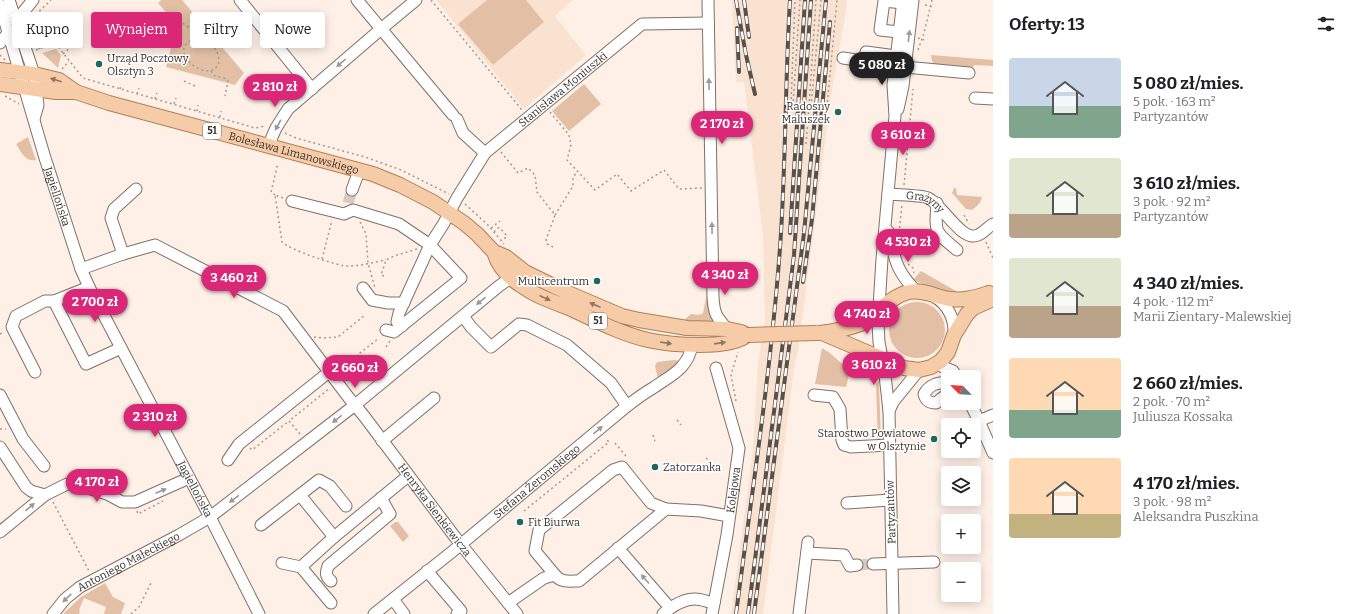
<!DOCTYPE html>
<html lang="pl">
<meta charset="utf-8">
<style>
:root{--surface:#fff;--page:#f2f2f2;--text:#202124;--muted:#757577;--accent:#db2777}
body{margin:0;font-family:Bitter,serif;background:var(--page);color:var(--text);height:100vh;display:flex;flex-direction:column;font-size:15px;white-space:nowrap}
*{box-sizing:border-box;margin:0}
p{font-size:13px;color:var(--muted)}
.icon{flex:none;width:22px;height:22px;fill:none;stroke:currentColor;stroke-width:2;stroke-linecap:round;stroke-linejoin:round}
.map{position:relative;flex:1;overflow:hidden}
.side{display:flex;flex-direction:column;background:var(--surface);width:360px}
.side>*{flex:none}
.banner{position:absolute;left:12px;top:12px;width:380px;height:36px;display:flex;gap:8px}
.needle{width:26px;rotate:295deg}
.tools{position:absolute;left:941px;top:370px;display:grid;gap:8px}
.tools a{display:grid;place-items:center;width:40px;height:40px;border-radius:4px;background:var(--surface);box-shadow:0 2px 10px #0003;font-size:20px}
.price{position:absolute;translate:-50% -34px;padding:0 9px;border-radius:14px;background:var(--accent);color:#fff;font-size:13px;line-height:26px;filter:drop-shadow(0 1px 2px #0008)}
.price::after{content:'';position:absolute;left:50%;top:24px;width:12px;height:9px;margin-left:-6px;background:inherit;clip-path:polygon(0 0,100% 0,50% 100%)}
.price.selected{background:#222;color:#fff}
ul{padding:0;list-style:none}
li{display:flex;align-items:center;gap:12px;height:100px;padding:0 16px}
li span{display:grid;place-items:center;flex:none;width:112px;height:80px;border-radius:4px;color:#555}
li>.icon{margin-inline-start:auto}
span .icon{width:48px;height:48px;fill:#fffc;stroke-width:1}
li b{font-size:17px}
h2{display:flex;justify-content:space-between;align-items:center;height:48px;padding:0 16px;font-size:17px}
.pill{padding:0 14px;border-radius:4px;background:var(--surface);box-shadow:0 2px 10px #0003;font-size:14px;line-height:36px}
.pill.selected{background:var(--accent);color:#fff}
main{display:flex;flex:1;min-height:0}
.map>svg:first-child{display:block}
.built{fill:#fae2d1}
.green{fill:#e3c0a5}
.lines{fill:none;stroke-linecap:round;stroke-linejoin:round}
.minor-tunnel{stroke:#d6cac1;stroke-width:11;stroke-dasharray:11 5.5;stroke-linecap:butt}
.minor-casing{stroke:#7f7165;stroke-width:13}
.major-casing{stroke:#b07f57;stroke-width:16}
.path{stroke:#a49a92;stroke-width:1.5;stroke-dasharray:2 3;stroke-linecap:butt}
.minor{stroke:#fff;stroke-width:11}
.major{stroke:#f6cba8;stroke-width:14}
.rail-casing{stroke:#58504b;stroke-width:4}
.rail{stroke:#fff;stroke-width:2.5;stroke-dasharray:8;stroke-linecap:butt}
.major-bridge-casing{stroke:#b07f57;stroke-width:16;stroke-linecap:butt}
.major-bridge{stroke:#f6cba8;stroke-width:14}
.oneway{fill:#9c9896}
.oneway2{fill:#8e7764}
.poi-dot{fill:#1e6861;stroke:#fff;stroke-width:1.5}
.labels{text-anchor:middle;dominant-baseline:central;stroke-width:3;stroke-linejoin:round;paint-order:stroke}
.shield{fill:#fff;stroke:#74706c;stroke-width:1}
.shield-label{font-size:10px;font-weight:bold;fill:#38322d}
.poi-label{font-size:11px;fill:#38322d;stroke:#fff;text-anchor:start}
.street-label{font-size:11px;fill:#38322d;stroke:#fff}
</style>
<main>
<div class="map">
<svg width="993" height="614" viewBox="0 0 993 614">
<rect width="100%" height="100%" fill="#fef0e6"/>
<!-- built -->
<path class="built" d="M436,0H573L555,16L586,55L524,109Z
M732,0H847L844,24L834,77L828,119L798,353L795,361L763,614H731L753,450L758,363L765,319L763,236L744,82H736Z"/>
<!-- green -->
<path class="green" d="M161,0H182L244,73L235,85L166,67L177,25L158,3Z
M487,0H526L544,22L493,65L458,24Z
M26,14L42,34C41,42 37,44 29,47L23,25Z
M56,49L61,55L58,68L42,53Z
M931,55L993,60V66L974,65L972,70L936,66L932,61Z
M584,84L601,104L569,131L552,111Z
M28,137L36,160C25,162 22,153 16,144Z
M954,188H956L957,195L982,197C981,203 977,206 972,210L966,209L952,193Z
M921,271L956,291L957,294L935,289L913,280Z
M708,289L715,323L684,321L685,319L691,314L699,315L703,313Z
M889 330a28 28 0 1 1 56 0a28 28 0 1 1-56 0Z
M822,348L830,353L850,371L846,387L815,384Z
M674,360L680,361L678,364L658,379L655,366L657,362Z
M879,381L881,443L878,444L876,384Z
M395,522H398L409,536L403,542L390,526Z
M105,583L113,597L125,603L121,614H104L106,607L84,598L79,610L80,611L79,614H63L81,597Z"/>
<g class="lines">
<!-- minor-tunnel -->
<path class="minor-tunnel" d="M348,203L352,190
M857,565L873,564"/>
<defs>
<g id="minor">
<path d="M9,0L34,74L38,105L34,119"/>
<path d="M240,0L312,89"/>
<path d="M357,0L453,115"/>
<path d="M708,0L713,297C714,314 716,316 727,329"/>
<path id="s1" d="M0,5L45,158L81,269L89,287L210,517L259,614"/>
<path d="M16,21L33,0"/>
<path d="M899,32L880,30L884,1L903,3"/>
<path d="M0,43L8,33"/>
<path d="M866,52L896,56"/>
<path d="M843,58L895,66"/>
<path d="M905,67L969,73"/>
<path d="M975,98L993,99"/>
<path d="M898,109L903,86L913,0"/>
<path d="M457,119L463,133L485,153"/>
<path d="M270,146L272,137L276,128L288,109L381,29L416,0"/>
<path d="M352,190L359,171"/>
<path id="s2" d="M888,194C897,195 922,195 928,198C942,204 962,243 978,235C983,233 988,227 993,224"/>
<path d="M292,201L344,214L353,210L399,224L430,245L461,278L394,332L386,330"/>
<path d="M937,203C935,233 934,231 957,250"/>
<path d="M888,231C895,258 895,270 916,291"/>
<path d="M123,254L111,218L114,209L136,189"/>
<path id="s3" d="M81,269L123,254L155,245L283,311L349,398L364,416L455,537L517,614"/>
<path d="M363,288L372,300L388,303H404"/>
<path d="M933,296C948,304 955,319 954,335"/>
<path d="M54,301L86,364L121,348"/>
<path d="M463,316L471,327L491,347L519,324L527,325L567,345L611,383L627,406"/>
<path id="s4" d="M402,326L397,322L399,313L430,245L444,223L457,198L485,153L642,24L708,23"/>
<path d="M936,364L953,371L957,377"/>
<path d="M35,372L12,327L16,316L45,301H54L89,287"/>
<path d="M948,382C937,383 930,384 924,394C926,401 929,403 936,403L942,398L948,394"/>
<path d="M0,395L23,439L44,466"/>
<path d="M814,395L833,397L840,409L842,440L844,445L851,447L889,445"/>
<path d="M970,403L979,421L993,453"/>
<path d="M889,411L893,402L919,370"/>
<path d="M979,421L993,415"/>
<path d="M382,441L434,398"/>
<path d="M0,447L26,487L31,491L45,495"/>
<path d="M228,460L239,444L329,372"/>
<path d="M300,495L334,537L408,476"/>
<path d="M847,503L890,500"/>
<path d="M261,525L319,480L330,486L346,506"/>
<path d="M0,532L45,495L67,484L78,485L107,494L122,502H135L189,478"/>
<path d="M618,548L670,608"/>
<path d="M807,553L844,555L850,566L857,565"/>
<path d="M282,563L301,567"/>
<path d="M873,564L934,562"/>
<path d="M427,571L461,611L457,614"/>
<path d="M555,575L535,551L539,530L613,470L622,467L651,503L666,509"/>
<path d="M331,581C325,576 326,572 328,566L390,514L381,498"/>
<path d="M393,599L404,614"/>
<path d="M331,603L301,567L334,537"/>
<path d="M508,603L544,578L555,575C561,583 570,581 579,581L666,509L701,511L729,516"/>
<path id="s5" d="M53,614L65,599L80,587L179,535L210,517L355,405L499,286L512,277L517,275"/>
<path id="s6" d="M374,614L453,551L627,406C635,400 644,393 653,388C670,376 688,369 692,345"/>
<path d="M663,614C671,607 683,599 695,599C701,599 708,602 714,603"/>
<path id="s7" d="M712,614L727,535L739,448L716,368"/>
<path d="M799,614L808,542"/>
<path d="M893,614L889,411L885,375L879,342L878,323L882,259L895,116L893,85L903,0"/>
</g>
<g id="major">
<path id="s8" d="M0,70L34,74L59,80L76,92L109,103L373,174L400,185L433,202L464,223L477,234L494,252L506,257L525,272L568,293L622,316L639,320L687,328L727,329L741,332L747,335C730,350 670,345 648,340C621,334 595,320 569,308C553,302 536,296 522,286C509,278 498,266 494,252"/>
<path d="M0,84L56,92H76"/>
<path d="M820,333C831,332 861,326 869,320C882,310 891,296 909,292C923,289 936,297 950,299C964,301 976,297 989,293"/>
<path d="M822,333L904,368L919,370L931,367L941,361L948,352L954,335L967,314L973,308L993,299"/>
</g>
</defs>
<!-- minor casing -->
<use href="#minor" class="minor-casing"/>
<!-- major casing -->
<use href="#major" class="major-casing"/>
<!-- path -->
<path class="path" d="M431,0L522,110
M925,5L933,7
M32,17L48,34L83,78L255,128L266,126
M175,17L188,27L202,35L203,40
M32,18L51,0
M52,38L60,32
M918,38L924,40
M197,39C202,40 205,40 209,43C217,48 224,63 214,69C199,79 165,46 197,39Z
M213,46L244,20
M39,49L45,32
M36,50L55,43
M918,50L924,33L932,0
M63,54L72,46
M0,55L5,60
M62,69L69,61
M211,71L215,76L227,79L228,81L225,96
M184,81L195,86
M120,89L121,84
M137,94L139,88
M5,96L19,104
M155,99L157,93
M174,104L176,98
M791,104H793L800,0
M791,104L795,0
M809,106L816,0
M827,107L837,0
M197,111L198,105
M550,112L569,135L571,145L567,160L595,190L617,174L631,191L664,170L679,189L702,188
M220,117L221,111
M285,133L296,138L365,157L401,170L449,194
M806,144L809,106H811L821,0
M501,152L518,173L528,168L535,175L537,192L555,215L546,240L547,244L553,247
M904,185L913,89
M275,195L271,192L278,163
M283,198L275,195L282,242C288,249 339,267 349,266C361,266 374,262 386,260
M465,204L488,225L504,244
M555,215L573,186V178L577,171
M964,215L969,224
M360,222L366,234L368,263L375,288
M491,228L500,221
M494,232L498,228H500L507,236L502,241
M899,233L902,205
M986,242L993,258
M322,259L332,220
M908,264L913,268L914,273
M384,276L381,275L386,260L394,256L417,249
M0,334L4,332
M314,337L323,338L338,337L365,315
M386,347L390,341
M340,369L379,338
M736,401L731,375L738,352
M677,420L681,425
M0,429H6
M300,434L289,421L330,388
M653,435L655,441
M615,443L626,456
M250,448L252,450L289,421
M706,458L720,469
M53,502L89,571
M137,511L138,514L163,501
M524,511L609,442L607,440
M131,614L139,607L152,581"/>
<!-- minor -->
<use href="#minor" class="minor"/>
<!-- major -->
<use href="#major" class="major"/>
<defs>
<path id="rail" d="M736,0L746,55L755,94
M744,0L749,37
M737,28L739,72
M790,233L805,0
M803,282L812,219L830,22
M736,614C752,492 771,370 780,248C786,165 785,82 790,0
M748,614L785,326L794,255L811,0
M754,614L804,233L826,0"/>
</defs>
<!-- rail casing -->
<use href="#rail" class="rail-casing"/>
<!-- rail -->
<use href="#rail" class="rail"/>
<defs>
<path id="major-bridge" d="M747,335L817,333"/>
</defs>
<!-- major-bridge casing -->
<use href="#major-bridge" class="major-bridge-casing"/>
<!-- major-bridge -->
<use href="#major-bridge" class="major-bridge"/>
</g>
<!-- one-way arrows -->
<defs><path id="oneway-solid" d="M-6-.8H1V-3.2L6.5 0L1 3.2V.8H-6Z"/></defs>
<g class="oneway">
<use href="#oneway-solid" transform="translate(909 36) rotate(-83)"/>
<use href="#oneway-solid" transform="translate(341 63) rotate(139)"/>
<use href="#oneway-solid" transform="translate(709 84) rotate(-91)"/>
<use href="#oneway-solid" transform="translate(278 125) rotate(119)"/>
<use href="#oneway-solid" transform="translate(712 228) rotate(-91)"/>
<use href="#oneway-solid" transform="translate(481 301) rotate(141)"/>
<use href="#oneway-solid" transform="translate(337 419) rotate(142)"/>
<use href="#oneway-solid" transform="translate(598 430) rotate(-40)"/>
<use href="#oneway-solid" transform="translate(161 491) rotate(-23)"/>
<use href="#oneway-solid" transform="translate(234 499) rotate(144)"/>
<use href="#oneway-solid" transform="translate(30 507) rotate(-40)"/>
<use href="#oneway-solid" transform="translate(645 579) rotate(-131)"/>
<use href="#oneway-solid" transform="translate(67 598) rotate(136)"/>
</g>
<g class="oneway2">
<use href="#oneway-solid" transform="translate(56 80) rotate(-162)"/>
<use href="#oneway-solid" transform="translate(545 298) rotate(24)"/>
<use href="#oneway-solid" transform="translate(595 305) rotate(-157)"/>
<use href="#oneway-solid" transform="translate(666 343) rotate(9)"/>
<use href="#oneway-solid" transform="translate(720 343) rotate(-8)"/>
</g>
<!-- markers -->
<g class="poi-dot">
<circle cx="99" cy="64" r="4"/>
<circle cx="838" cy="112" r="4"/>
<circle cx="597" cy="281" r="4"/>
<circle cx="934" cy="439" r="4"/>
<circle cx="655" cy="467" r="4"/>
<circle cx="520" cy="522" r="4"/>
</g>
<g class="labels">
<!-- shield labels -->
<g class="shield">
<rect x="203" y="123" width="18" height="16" rx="3"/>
<rect x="589" y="313" width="18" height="16" rx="3"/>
</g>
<g class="shield-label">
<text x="212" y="131">51</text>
<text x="598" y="321">51</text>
</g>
<!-- poi labels -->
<g class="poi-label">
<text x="107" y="58">Urząd Pocztowy<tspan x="107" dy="13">Olsztyn 3</tspan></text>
<text x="830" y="106" text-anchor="end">Radosny<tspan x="830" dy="13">Maluszek</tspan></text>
<text x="589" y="281" text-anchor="end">Multicentrum</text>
<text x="926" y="433" text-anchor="end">Starostwo Powiatowe<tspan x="926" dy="13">w Olsztynie</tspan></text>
<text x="663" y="467">Zatorzanka</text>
<text x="528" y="522">Fit Biurwa</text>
</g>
<!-- street labels -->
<g class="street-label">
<text stroke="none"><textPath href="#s4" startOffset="298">Stanisława Moniuszki</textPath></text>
<text stroke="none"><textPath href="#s8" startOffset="307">Bolesława Limanowskiego</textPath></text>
<text stroke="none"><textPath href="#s1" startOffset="200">Jagiellońska</textPath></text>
<text stroke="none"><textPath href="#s2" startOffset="39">Grażyny</textPath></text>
<text stroke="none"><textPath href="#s6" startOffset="210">Stefana Żeromskiego</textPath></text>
<text stroke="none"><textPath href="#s1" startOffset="524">Jagiellońska</textPath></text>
<text stroke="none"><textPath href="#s7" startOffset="126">Kolejowa</textPath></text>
<text stroke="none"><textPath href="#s3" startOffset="472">Henryka Sienkiewicza</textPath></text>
<text transform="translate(891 512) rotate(-92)">Partyzantów</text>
<text stroke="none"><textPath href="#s5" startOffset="93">Antoniego Małeckiego</textPath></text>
</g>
</g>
</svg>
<div class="tools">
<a><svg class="needle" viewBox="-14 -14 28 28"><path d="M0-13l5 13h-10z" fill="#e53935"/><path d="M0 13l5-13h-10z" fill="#757577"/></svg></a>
<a><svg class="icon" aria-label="locate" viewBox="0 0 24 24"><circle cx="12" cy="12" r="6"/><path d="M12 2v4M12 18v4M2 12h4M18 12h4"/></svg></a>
<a><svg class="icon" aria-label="layers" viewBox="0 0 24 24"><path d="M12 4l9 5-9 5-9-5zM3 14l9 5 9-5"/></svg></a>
<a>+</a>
<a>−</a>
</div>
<b class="price selected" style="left:882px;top:86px">5 080 zł</b>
<b class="price" style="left:275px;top:108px">2 810 zł</b>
<b class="price" style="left:722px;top:145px">2 170 zł</b>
<b class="price" style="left:903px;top:156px">3 610 zł</b>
<b class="price" style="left:908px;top:263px">4 530 zł</b>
<b class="price" style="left:725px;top:296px">4 340 zł</b>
<b class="price" style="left:234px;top:299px">3 460 zł</b>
<b class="price" style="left:95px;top:323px">2 700 zł</b>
<b class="price" style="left:867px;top:335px">4 740 zł</b>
<b class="price" style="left:874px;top:386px">3 610 zł</b>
<b class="price" style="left:355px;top:389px">2 660 zł</b>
<b class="price" style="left:155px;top:438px">2 310 zł</b>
<b class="price" style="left:97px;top:503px">4 170 zł</b>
<div class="banner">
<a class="pill">Kupno</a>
<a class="pill selected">Wynajem</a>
<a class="pill">Filtry</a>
<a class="pill">Nowe</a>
</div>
</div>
<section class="side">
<h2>Oferty: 13<svg class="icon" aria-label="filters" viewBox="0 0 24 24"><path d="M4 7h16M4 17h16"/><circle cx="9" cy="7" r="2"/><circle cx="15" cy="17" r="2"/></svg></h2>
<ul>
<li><span style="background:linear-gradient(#c9d6e8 60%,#7fa58c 0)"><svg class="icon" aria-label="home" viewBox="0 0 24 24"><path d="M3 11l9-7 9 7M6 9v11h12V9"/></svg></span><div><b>5 080 zł/mies.</b><p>5 pok. · 163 m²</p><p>Partyzantów</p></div></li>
<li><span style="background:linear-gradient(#dfe7d0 70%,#b9a48a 0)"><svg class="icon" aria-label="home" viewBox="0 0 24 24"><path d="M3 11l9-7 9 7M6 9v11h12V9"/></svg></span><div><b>3 610 zł/mies.</b><p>3 pok. · 92 m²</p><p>Partyzantów</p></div></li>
<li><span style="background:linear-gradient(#dfe7d0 60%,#b9a48a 0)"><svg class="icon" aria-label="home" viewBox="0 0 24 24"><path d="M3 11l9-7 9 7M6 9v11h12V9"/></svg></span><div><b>4 340 zł/mies.</b><p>4 pok. · 112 m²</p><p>Marii Zientary-Malewskiej</p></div></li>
<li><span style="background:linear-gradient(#ffd9b3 65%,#7fa58c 0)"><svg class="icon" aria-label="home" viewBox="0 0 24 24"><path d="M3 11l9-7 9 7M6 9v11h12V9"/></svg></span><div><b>2 660 zł/mies.</b><p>2 pok. · 70 m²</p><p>Juliusza Kossaka</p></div></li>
<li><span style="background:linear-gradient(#ffd9b3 70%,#c2b280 0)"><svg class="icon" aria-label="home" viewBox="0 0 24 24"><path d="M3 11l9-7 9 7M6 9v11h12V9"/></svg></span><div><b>4 170 zł/mies.</b><p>3 pok. · 98 m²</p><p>Aleksandra Puszkina</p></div></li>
</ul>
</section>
</main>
